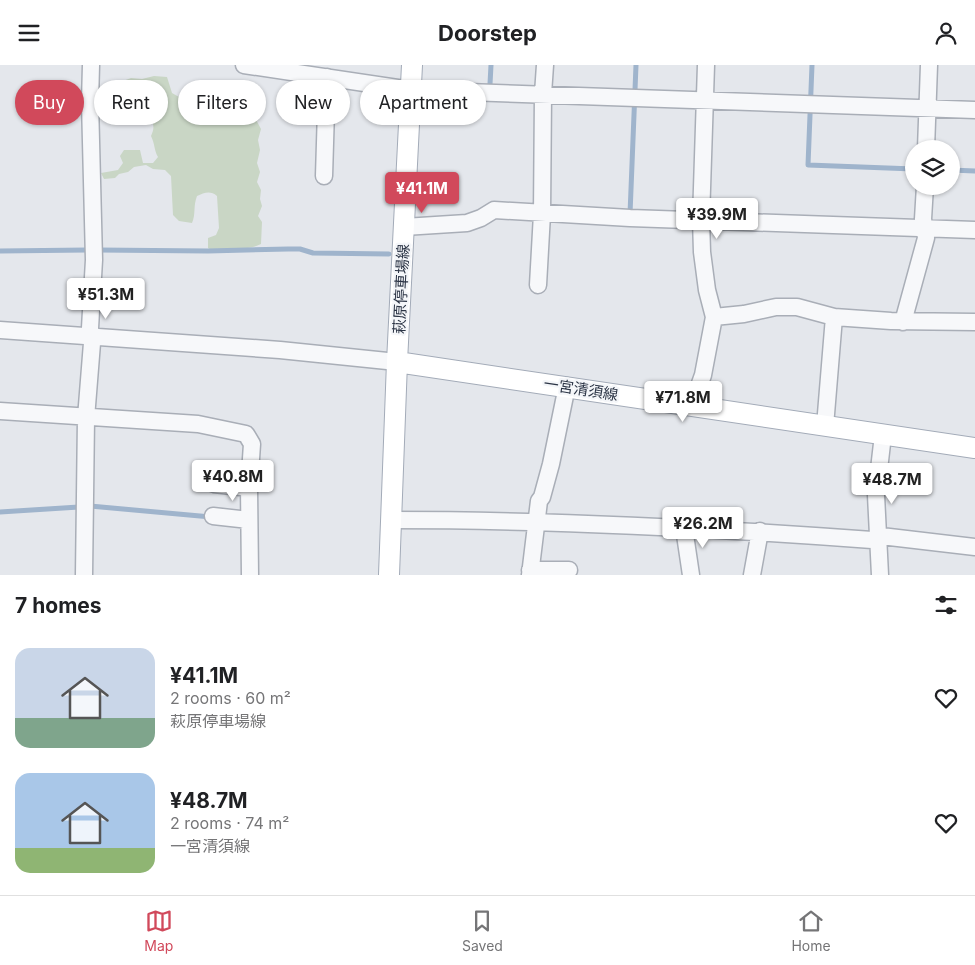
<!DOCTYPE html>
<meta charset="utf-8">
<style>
:root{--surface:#fff;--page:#f2f2f2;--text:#202124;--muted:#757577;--line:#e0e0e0;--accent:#d1495b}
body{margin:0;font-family:Inter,"Noto Sans JP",sans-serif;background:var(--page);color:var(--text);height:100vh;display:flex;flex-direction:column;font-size:19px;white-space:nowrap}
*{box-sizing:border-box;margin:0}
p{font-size:16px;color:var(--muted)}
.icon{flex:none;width:28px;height:28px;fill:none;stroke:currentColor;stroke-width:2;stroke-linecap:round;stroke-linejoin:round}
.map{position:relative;height:510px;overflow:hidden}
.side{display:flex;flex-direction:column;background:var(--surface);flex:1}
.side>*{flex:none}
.guide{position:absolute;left:15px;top:15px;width:500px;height:45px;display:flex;gap:10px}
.fabs{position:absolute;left:905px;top:75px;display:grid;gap:10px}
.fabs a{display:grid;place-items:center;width:55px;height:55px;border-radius:50%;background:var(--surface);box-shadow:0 1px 4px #0004;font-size:25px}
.price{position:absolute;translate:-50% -42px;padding:0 11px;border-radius:5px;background:#fff;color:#222;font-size:16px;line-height:32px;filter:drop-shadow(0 1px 2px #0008)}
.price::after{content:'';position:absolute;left:50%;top:30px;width:15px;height:11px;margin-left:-8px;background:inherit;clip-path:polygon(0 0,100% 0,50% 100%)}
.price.on{background:var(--accent);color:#fff}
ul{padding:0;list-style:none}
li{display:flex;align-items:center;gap:15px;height:125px;padding:0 15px}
li span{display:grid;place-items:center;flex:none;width:140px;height:100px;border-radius:15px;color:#555}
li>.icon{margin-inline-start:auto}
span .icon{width:60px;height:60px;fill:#fffc;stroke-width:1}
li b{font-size:21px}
h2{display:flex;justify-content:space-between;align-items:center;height:60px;padding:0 15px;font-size:21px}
.pill{padding:0 18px;border-radius:22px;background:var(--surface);box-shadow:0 1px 4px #0004;font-size:18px;line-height:45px}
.pill.on{background:var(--accent);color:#fff}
header{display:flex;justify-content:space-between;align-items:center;height:65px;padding:0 15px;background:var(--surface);font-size:22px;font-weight:700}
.menu{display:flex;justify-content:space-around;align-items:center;height:70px;border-top:1px solid var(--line);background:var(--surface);font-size:14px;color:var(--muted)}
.menu a{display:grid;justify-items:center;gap:2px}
.menu .on{color:var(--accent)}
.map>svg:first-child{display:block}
.green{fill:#c9d6c5}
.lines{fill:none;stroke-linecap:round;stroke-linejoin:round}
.stream{stroke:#9fb4cc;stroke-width:5}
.minor-casing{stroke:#a9aeb7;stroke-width:19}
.major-casing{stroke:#a3abb8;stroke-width:22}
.minor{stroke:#f7f8fa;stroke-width:16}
.major{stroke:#fff;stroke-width:20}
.labels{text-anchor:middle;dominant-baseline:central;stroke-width:4.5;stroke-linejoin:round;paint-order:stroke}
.street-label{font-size:15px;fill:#2b3445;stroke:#f4f6f9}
</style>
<header><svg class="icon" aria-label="menu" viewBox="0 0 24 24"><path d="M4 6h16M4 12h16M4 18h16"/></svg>Doorstep<svg class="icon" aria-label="person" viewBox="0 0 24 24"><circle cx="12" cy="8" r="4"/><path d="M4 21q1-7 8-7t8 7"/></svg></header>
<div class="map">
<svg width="975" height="510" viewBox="0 0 975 510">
<rect width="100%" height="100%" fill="#e4e7ec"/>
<!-- green -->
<path class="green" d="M154,11L167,12L172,28L179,32L193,30H208L221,27L233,29L245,25L255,32L256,41L254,51L261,64L258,75L260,85L257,98L260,107L257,117L261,125L260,134L262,141L258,151L262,157L261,179C246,187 230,181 213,186L208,183V173L216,170L219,163L217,131C210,125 204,128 197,131C193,141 196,149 192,158L179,156L173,150L171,111L165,105L153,104L146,100L134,102L128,107L119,109L115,113L104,114L101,108L118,105L123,98L120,91L124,85H140L143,98H153L158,92C154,85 155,79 151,71C155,62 153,61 152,52C152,31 139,34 124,32C120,32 115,30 112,28V20L131,13L142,14Z"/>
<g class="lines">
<!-- stream -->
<path class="stream" d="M812,0L808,100L914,104
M490,19L491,0
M951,105L975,106
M630,149L636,0
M98,185L208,186L288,184H300L313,188L389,189
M0,186L87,185
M90,441L211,452
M0,447L79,442"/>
<defs>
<path id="minor" d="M244,0L411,25L975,45
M926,84L929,0
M324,111L327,12
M404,162L467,158L481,153L494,145L630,153L975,165
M538,220L542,149L543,29L545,0
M714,252L744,249L776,242H797L834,252L891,256L975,257
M903,257L926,173L923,154L925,121
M0,265L280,285L397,297
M692,341L703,310L714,252L707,225L702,187L701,154L706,0
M0,346L198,359L246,369L252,379L249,423L250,510
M825,361L834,252
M214,419L249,423
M213,451L249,455
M391,455C551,455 712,463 872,475L881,471L975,482
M684,463L691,510
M530,505H569
M84,510L86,353L92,278L90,263L94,195L90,37L91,0
M530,510L539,436L542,432L551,399L567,321
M752,510L760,466
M880,510L876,430L883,370"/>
<path id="major" d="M397,297C590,324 782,356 975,383
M389,510L397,297L412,0"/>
</defs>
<!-- minor casing -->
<use href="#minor" class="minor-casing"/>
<!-- major casing -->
<use href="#major" class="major-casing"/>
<!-- minor -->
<use href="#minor" class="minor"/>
<!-- major -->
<use href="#major" class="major"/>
</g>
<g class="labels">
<!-- street labels -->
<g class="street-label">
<text transform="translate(401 224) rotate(-87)">萩原停車場線</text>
<text transform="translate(581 324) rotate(9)">一宮清須線</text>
</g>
</g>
</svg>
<div class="fabs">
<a><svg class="icon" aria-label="layers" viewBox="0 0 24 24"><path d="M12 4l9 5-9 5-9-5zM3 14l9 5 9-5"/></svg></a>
</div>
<b class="price on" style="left:422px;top:149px">¥41.1M</b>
<b class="price" style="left:717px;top:175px">¥39.9M</b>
<b class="price" style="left:106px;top:255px">¥51.3M</b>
<b class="price" style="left:683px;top:358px">¥71.8M</b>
<b class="price" style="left:233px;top:437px">¥40.8M</b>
<b class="price" style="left:892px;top:440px">¥48.7M</b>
<b class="price" style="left:703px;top:484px">¥26.2M</b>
<div class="guide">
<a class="pill on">Buy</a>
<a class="pill">Rent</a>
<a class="pill">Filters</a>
<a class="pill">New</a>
<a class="pill">Apartment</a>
</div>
</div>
<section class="side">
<h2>7 homes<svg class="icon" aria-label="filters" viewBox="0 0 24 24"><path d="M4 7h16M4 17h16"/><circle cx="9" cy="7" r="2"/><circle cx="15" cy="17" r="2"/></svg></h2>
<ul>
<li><span style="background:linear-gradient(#c9d6e8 70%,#7fa58c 0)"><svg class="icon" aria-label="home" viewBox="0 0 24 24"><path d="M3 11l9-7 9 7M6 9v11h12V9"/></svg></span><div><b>¥41.1M</b><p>2 rooms · 60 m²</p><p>萩原停車場線</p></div><svg class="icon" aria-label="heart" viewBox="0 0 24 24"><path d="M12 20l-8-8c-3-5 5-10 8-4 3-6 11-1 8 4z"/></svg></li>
<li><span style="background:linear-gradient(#a9c7e8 75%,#8fb573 0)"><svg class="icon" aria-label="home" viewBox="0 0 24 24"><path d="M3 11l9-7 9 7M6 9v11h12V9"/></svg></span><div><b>¥48.7M</b><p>2 rooms · 74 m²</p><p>一宮清須線</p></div><svg class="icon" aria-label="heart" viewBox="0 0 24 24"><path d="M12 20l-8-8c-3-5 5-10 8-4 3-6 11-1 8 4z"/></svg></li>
</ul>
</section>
<nav class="menu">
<a class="on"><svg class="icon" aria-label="map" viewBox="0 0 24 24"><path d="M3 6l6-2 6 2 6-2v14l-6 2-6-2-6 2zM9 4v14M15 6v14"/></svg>Map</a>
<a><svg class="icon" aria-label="saved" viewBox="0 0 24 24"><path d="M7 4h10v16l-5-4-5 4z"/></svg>Saved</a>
<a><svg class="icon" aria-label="home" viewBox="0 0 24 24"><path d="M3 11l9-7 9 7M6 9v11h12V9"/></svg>Home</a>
</nav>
